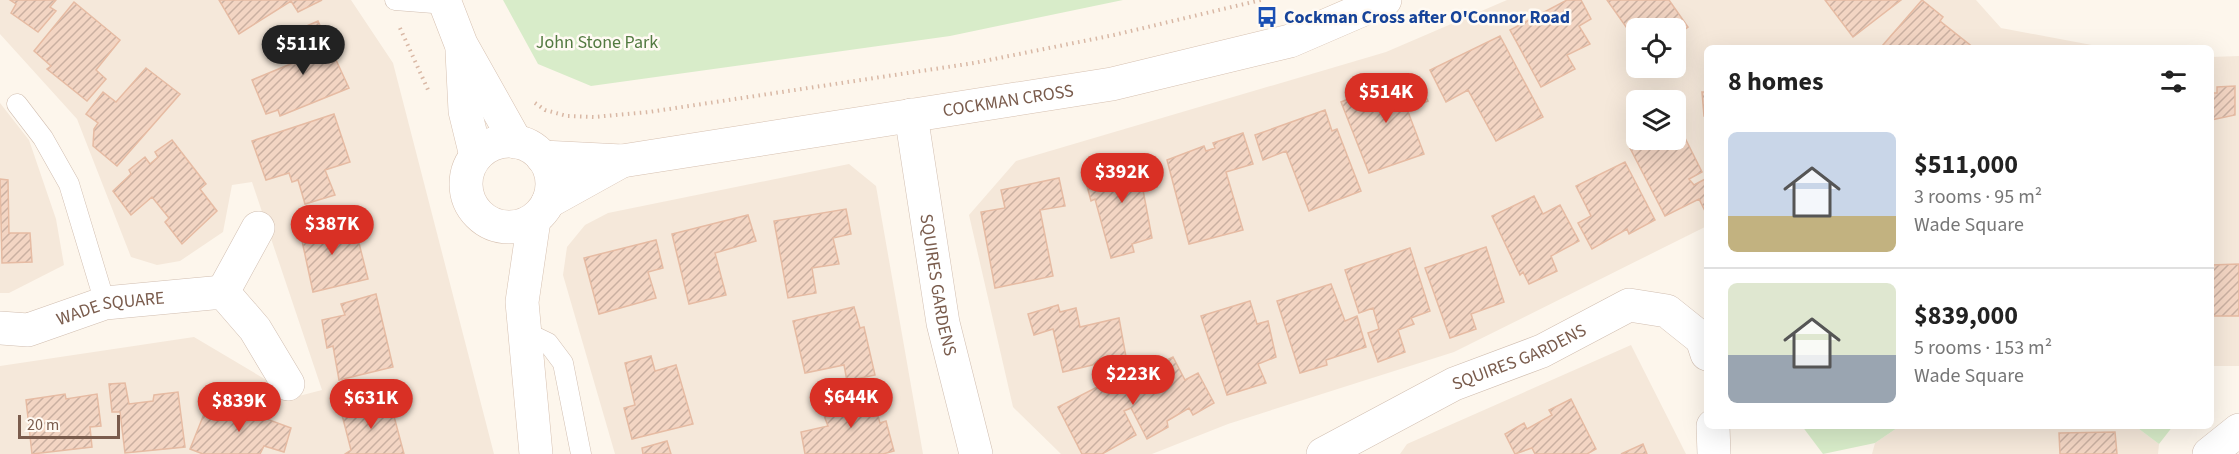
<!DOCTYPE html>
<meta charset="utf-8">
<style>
:root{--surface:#fff;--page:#f6f6f6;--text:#222;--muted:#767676;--line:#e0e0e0;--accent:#d93025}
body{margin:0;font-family:"Source Sans 3",sans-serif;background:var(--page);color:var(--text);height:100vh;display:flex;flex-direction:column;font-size:22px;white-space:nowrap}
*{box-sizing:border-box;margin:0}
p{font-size:20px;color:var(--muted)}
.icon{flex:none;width:33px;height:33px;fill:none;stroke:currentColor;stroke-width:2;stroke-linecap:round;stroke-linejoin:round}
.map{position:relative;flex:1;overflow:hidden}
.sheet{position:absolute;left:1704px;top:45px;width:510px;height:384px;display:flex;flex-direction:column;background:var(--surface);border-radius:9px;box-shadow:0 6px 24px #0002}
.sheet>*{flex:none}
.fabs{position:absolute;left:1626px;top:18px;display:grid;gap:12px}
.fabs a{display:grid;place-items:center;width:60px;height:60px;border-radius:9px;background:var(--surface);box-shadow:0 6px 24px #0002;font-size:30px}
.scale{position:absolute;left:18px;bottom:15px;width:102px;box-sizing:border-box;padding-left:6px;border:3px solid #7a5c4d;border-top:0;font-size:16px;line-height:21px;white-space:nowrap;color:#7a5c4d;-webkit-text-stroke:4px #fffaf3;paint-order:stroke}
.price{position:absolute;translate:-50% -51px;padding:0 14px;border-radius:21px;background:var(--accent);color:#fff;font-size:20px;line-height:39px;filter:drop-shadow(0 2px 3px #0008)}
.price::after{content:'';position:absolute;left:50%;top:36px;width:18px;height:14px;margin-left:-9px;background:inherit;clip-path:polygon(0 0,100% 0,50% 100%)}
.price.on{background:#222;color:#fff}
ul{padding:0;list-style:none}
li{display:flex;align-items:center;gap:18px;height:150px;padding:0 24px}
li+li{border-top:2px solid var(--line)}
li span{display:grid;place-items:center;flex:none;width:168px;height:120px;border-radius:9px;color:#555}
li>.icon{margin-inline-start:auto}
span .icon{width:72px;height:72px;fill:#fffc;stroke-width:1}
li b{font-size:26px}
h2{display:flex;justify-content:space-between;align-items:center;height:72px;padding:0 24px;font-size:26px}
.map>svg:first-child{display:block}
.residential{fill:#f5e8da;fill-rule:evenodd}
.park{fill:#d8ecc9}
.building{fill:url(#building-hatch);stroke:#e6bba3;stroke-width:1.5}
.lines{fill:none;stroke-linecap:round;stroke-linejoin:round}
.lane-casing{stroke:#d1beb0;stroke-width:21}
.street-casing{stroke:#d1beb0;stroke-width:34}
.secondary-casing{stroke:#d6c0b0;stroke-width:34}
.path{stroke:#d9b8a5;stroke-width:4;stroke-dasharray:1.5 4.5;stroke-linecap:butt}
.lane{stroke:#fff;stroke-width:20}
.street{stroke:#fff;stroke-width:33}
.secondary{stroke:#fff;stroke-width:33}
.labels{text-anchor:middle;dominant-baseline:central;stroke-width:5;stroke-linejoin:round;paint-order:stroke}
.transit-label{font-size:18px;font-weight:bold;fill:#164399;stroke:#fffaf3;text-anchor:start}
.park-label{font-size:18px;fill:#537a41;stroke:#fffaf3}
.street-label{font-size:18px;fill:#7a5c4d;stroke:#fffaf3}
</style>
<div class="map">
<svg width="2239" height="454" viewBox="0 0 2239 454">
<defs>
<pattern id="building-hatch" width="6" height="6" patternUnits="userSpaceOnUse" patternTransform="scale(1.5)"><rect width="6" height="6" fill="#f3d5c3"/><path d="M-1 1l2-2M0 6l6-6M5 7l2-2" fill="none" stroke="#cab0a1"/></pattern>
</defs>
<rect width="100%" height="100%" fill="#fdf6ec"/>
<!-- residential -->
<path class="residential" d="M0,0H351L393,63L494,454H0V366L194,337L295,397L322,390L252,182L232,185L223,232L180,261L157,265L131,257L77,119L0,34Z
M1507,0H1976L2001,28L2097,46V48H1707V226L1454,352L1228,424L1152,454H1061L1013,407L969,215L1016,161L1386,52ZM1636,28H1676V68H1636ZM1636,100H1676V140H1636Z
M2239,56V366H2211V57Z
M0,103L29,140L56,219L64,265L9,293H0Z
M849,164L876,186L923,454H615L563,275L567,247L585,225L608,213Z
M1631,345L1686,454H1400L1407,444Z
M1990,426H2135L2159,444L2158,454H1872L1875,443L1897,428Z"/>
<!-- park -->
<path class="park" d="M503,0H1123L950,36L591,86L538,64Z
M1802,426H1990L1897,428L1875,443L1823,454Z
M2135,426H2173L2159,444Z"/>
<!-- building -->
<path class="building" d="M10,0H56L50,7L56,11L38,32L11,13L16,4Z
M219,0H322L298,12L291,1L239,34Z
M1567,0H1581L1591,19L1579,26L1590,44L1567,55L1575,69L1541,87L1510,30Z
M1607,0H1669L1688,27L1676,36V28H1636V41Z
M1825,0H1901L1853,37Z
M1922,0L1943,17L1940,21L1974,48H1887L1883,45Z
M74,2L120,40L96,70L106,79L87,101L47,69L51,66L34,51Z
M318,21L349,88L280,116L278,110L266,114L252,80L305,58L293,32Z
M1500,36L1543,117L1496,141L1468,90L1446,102L1430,70Z
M146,68L180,94L117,166L93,146L94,129L98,123L86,114L103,92L116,102Z
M1417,76L1428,101L1407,109L1424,154L1369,173L1341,102L1365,92L1367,96Z
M2235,86V115L2211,120V93H2217V87Z
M1702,92H1707V116H1704Z
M1325,110L1332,131L1337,129L1361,191L1309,211L1286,151L1263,160L1255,135Z
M334,114L350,162L325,170L335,195L305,204L298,180L292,182L289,173L266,180L252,141Z
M1677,122L1702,172L1689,179L1694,185L1707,178V210L1705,211L1699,199L1665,216L1629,146L1642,140H1676Z
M1243,133L1253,164L1226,172L1243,230L1189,244L1167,160L1204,146L1206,151L1215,148L1213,143Z
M172,140L206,184L200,189L217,211L182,244L165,222L169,218L152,197L131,215L113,191L131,174L129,170L145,157L150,164L158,157L155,152Z
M1150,161L1157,187L1143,190L1152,238L1132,244L1134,252L1111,258L1095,199L1091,201L1083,171L1112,162L1114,169Z
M1625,162L1655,220L1629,234L1627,229L1592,249L1578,223L1591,216L1576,186Z
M1059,178L1065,206L1040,210L1053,276L995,288L981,212L1005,208L1001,190Z
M0,179L8,180L9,233H30L32,262L2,263Z
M1534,196L1543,214L1560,205L1579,241L1551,256L1557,271L1529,284L1523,272L1520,275L1492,216Z
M846,209L851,234L833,238L839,264L812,268L816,293L788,298L774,221Z
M748,215L756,241L715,253L726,295L689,304L672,234Z
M325,220L330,235L355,227L368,279L313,292L299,227Z
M656,240L663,268L648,272L656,298L599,314L584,258Z
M1486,247L1504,302L1471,314L1476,329L1450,338L1425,268Z
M1410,248L1430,311L1411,318L1414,324L1398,330L1405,352L1378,362L1368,333L1379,329L1373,308L1359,313L1345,270Z
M2239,264V316H2211V265Z
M1331,284L1345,321L1357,316L1366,347L1326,360L1327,365L1300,373L1277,301Z
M376,294L393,367L339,380L333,346L327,348L322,320L345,315L341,304Z
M1250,301L1257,324L1268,321L1276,357L1258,364L1266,383L1227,395L1201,316Z
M1058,305L1060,312L1076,308L1080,327L1119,318L1126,357L1063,372L1053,329L1034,335L1028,314Z
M854,307L860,328L864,327L875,375L847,381L844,365L805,373L793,321Z
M651,356L655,371L676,365L693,424L632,439L624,408L635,405L625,363Z
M1173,357L1185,380L1198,373L1214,403L1193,415L1189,408L1167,421L1168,427L1147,439L1131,408L1124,411L1136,435L1102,454H1082L1058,407L1146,362L1149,369Z
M125,383L129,404L153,401L154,395L178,392L185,447L125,453L120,412H112L109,384Z
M874,387L880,407L876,409L880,423L886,421L894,451L883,454H805L801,432L828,426L823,413L850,407L847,393Z
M65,394L66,399L97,394L101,426L90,427L92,447L32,454L26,400Z
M366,399L369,411L391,405L404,454H345L351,450L340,407Z
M1571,399L1596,449L1587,454H1535L1532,448L1515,454L1505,434L1524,423L1527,429L1552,415L1549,410Z
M221,402L291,428L284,452L264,446L260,454H203L190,449L204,414L217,420L221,413L217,411Z
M2115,432L2117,454H2060L2059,433Z
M667,441L671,454H643L642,448Z
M1643,444L1647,454H1621Z"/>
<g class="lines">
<defs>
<path id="lane" d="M395,0L446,4
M17,104L43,138L69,184L105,303
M523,331L548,343L563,363L581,454"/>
<g id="street">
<path id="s1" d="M911,115L943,323L976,454"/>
<path d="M223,292L258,228"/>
<path id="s2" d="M0,328L28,330L105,303L223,292L255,329L288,384"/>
<path d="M1713,426L1714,454"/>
<path id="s3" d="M1323,454L1454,384L1542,351L1629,305L1667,311L1702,339L1707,354"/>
<path d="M2209,454L2239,430"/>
</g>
<g id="secondary">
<path d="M444,0L461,44L516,142"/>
<path d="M462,52L465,111L476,156"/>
<circle cx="509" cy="184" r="43"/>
<path id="s4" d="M542,157L622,161L1112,84L1290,41L1385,0"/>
<path d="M548,202L622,161"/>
<path d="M534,220L522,302L536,454"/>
</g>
</defs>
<!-- lane casing -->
<use href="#lane" class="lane-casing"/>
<!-- street casing -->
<use href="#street" class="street-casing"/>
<!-- secondary casing -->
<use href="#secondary" class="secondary-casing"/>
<!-- path -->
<path class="path" d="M400,28L429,92
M535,103L545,110L567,116L594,117L649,112L974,63L1114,35L1261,0"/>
<!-- lane -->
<use href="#lane" class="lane"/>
<!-- street -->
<use href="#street" class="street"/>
<!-- secondary -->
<use href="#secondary" class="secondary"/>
</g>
<!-- icons -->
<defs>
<symbol id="bus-bare" viewBox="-9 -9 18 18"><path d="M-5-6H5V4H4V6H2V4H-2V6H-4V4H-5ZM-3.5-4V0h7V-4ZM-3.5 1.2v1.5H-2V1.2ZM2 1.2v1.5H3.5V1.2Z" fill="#1a4fb4" stroke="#fffaf3" stroke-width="2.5" paint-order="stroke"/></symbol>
</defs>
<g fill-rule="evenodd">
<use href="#bus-bare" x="1252" y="2" width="30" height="30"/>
</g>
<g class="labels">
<!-- transit labels -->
<g class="transit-label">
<text x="1284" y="17">Cockman Cross after O'Connor Road</text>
</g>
<!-- park labels -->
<g class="park-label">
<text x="597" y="42">John Stone Park</text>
</g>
<!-- street labels -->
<g class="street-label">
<text stroke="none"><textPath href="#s4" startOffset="471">COCKMAN CROSS</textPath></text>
<text stroke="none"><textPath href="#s1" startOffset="172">SQUIRES GARDENS</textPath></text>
<text stroke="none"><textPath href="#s2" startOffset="114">WADE SQUARE</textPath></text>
<text stroke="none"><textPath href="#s3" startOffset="219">SQUIRES GARDENS</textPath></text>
</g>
</g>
</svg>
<div class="fabs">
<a><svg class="icon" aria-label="locate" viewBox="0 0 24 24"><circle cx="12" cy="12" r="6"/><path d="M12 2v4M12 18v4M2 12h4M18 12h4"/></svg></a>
<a><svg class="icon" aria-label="layers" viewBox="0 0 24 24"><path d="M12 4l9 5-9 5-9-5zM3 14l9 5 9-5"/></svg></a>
</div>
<div class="scale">20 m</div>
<b class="price on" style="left:303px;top:76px">$511K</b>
<b class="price" style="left:1386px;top:124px">$514K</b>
<b class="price" style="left:1122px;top:204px">$392K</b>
<b class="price" style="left:332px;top:256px">$387K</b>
<b class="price" style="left:1133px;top:406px">$223K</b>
<b class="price" style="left:851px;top:429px">$644K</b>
<b class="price" style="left:371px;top:430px">$631K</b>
<b class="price" style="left:239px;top:433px">$839K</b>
<section class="sheet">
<h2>8 homes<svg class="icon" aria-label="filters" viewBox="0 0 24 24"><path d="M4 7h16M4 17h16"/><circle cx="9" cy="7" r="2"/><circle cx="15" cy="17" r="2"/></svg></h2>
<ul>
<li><span style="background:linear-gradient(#c9d6e8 70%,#c2b280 0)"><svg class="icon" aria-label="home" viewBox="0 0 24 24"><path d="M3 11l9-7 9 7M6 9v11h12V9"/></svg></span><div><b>$511,000</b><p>3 rooms · 95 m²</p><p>Wade Square</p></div></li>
<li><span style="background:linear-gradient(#dfe7d0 60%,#9aa5b1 0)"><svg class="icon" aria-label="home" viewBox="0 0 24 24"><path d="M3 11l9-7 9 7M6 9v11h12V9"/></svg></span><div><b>$839,000</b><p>5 rooms · 153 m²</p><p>Wade Square</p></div></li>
</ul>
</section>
</div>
